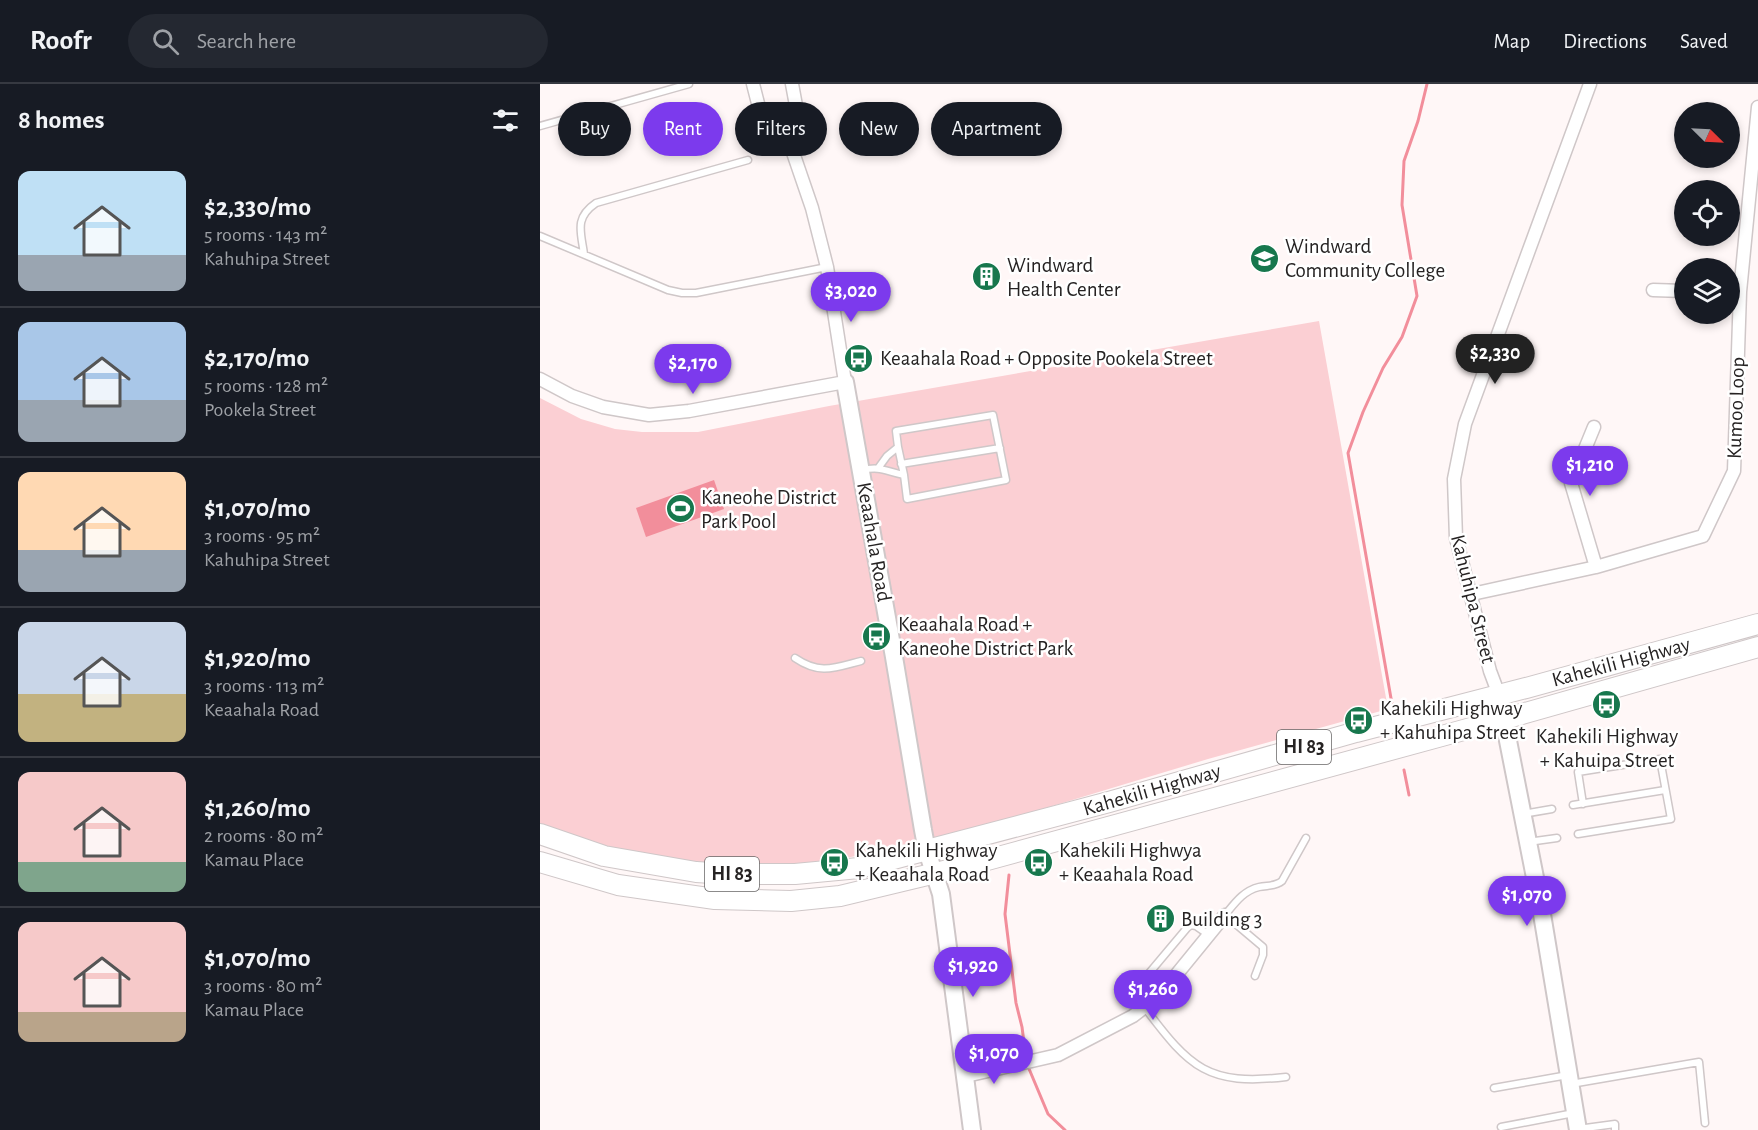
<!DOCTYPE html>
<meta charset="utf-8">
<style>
:root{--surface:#171b24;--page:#242831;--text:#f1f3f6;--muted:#9ea1a6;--line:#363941;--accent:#7c3aed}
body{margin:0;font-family:"Alegreya Sans",sans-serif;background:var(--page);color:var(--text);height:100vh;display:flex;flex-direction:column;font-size:22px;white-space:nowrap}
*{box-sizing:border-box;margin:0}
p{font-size:20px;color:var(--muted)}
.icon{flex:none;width:33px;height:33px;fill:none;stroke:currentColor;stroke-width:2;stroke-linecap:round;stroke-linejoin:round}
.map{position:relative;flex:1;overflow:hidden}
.sheet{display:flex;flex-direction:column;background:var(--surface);width:540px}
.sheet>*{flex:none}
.hud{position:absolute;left:18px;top:18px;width:570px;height:54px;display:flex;gap:12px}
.needle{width:39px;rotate:114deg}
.buttons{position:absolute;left:1134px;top:18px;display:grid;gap:12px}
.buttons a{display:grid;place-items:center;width:66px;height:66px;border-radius:50%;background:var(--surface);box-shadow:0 3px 9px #0003;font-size:30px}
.price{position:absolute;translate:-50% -51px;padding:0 14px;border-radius:21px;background:var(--accent);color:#fff;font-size:20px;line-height:39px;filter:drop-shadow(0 2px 3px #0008)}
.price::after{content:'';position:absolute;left:50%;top:36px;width:18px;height:14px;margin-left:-9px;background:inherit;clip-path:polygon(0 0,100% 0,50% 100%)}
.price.on{background:#222;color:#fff}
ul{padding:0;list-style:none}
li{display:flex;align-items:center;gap:18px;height:150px;padding:0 18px}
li+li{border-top:2px solid var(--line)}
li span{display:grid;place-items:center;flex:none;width:168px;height:120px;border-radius:12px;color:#555}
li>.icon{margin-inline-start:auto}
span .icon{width:72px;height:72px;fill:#fffc;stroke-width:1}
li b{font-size:26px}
h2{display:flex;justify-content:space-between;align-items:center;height:72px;padding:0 18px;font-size:26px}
.chip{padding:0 21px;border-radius:27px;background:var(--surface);box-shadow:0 3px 9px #0003;font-size:21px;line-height:54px}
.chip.on{background:var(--accent);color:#fff}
header{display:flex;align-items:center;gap:36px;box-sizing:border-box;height:84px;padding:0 30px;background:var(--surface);border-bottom:2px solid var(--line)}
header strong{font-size:28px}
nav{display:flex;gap:33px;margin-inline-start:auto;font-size:21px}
.search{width:420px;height:54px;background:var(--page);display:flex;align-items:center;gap:15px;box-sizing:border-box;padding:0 21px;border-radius:33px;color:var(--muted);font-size:22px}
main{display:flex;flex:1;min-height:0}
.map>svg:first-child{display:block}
.green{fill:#fbcfd3}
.water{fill:#f28e9b}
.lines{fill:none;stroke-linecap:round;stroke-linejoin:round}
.stream{stroke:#f28e9b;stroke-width:3}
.lane-casing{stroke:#cfc7c8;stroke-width:9}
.street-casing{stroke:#cfc7c8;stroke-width:15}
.secondary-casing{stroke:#cfc7c8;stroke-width:20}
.primary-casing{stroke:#cfc7c8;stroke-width:22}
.lane{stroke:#fff;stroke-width:6}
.street{stroke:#fff;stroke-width:12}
.secondary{stroke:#fff;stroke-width:16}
.primary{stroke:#fff;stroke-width:20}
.labels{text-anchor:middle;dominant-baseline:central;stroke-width:5;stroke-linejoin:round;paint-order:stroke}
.shield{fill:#fff;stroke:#676565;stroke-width:1.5}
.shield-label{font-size:20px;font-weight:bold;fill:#262323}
.poi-label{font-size:21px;fill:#262323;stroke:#fff;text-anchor:start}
.street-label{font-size:21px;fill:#262323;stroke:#fff}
</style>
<header>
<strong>Roofr</strong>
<div class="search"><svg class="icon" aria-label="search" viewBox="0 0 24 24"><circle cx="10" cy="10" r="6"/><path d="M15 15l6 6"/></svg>Search here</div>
<nav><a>Map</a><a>Directions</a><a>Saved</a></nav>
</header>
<main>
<section class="sheet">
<h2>8 homes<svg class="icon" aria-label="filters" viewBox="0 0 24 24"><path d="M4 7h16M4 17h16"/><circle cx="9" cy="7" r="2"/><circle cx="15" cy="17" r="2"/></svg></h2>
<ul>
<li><span style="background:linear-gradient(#bfe0f5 70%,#9aa5b1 0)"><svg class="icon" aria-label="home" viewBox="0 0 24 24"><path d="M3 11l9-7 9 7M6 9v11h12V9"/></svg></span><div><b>$2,330/mo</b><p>5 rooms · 143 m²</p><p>Kahuhipa Street</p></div></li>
<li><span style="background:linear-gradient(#a9c7e8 65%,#9aa5b1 0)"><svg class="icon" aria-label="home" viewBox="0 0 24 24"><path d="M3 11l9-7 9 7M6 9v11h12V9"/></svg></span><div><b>$2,170/mo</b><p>5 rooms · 128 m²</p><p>Pookela Street</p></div></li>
<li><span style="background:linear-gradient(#ffd9b3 65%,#9aa5b1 0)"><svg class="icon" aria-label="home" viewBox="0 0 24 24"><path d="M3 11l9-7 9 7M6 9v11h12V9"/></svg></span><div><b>$1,070/mo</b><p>3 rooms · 95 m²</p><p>Kahuhipa Street</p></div></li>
<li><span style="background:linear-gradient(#c9d6e8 60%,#c2b280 0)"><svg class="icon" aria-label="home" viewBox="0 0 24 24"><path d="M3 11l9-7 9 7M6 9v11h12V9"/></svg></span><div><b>$1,920/mo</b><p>3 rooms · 113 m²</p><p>Keaahala Road</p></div></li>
<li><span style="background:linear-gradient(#f6c9c9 75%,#7fa58c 0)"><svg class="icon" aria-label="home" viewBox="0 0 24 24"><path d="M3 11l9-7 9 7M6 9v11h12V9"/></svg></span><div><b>$1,260/mo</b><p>2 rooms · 80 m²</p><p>Kamau Place</p></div></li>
<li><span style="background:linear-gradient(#f6c9c9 75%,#b9a48a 0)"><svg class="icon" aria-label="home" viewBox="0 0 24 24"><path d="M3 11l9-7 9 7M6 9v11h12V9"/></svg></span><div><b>$1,070/mo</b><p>3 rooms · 80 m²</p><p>Kamau Place</p></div></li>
</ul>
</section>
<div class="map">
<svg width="1218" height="1046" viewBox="0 0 1218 1046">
<rect width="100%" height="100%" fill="#fff7f7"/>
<!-- green -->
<path class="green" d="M779,237L848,625L668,675L410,753L276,780L195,786L102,775L0,743V314L41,335L75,345L102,348H158L289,322Z"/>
<!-- water -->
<path class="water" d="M174,396L184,425L106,453L96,424Z"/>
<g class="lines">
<!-- stream -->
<path class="stream" d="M852,620L808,369L823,328L843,284L862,253L877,212L862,121L864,77L878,37L887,0
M864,686L869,711
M469,791L465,830L476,919L482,943L486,974
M487,980L508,1030L525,1046"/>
<defs>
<path id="lane" d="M0,42L149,0
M0,152L128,206L142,209H156L287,183
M44,170C41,148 34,134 56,119L208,76
M358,363L364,391
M361,380L460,364
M321,386C342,382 344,387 364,391L367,415L466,396L453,331L356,347L358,363L347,372L339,383
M255,574C280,591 294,584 321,577
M1033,721L1125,706
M983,730L1012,725
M1038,750L1131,735L1120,675L1038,688L1043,720
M988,758L1017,754
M715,892L723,871V863L685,831C695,819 703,807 719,803C727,801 735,803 742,797L766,754
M610,920L600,907V900L647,844L651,841L656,842L669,851
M605,924C650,984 668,1002 746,993
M1031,1000L1159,978L1165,1039
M954,1004L1028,991
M961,1043L1034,1029
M1038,1045L1075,1040V1046"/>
<path id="street" d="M247,51L257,27L252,0
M1113,206L1144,207
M0,295L32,312L63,323L109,331L149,327L305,298L287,183L272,124L247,51L222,35L213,0
M1054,343L1031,399L1056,483
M932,510L1056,483L1163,452L1194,387L1200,208L1218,23
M959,611L950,587L916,454L914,395L925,340L1050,0
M426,992L518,971L593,932L619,912L685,831"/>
<path id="secondary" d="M305,298L354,573L383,746L387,767L401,810L432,1046
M959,611L1001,824L1038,1046"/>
<path id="primary" d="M0,750L64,772L156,788L187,790H255L319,784L569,718L816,648L986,604L1218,540
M0,778L78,801L175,815L251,817L300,812L429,781L964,635L1218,563"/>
</defs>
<!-- lane casing -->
<use href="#lane" class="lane-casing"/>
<!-- street casing -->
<use href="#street" class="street-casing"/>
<!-- secondary casing -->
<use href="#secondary" class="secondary-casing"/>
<!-- primary casing -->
<use href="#primary" class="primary-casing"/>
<!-- lane -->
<use href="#lane" class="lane"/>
<!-- street -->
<use href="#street" class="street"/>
<!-- secondary -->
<use href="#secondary" class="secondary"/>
<!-- primary -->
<use href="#primary" class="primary"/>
</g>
<!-- icons -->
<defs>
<symbol id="university-disc" viewBox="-11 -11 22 22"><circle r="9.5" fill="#17774d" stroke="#fff"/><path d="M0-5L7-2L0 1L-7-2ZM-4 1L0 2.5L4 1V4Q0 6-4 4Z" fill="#fff"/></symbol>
<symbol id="building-disc" viewBox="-11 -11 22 22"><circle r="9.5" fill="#17774d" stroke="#fff"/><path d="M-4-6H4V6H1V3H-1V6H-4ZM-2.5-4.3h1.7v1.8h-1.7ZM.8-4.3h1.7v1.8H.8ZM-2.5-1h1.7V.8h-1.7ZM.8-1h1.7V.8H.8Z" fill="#fff"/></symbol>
<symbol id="bus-disc" viewBox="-11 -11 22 22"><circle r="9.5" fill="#17774d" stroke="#fff"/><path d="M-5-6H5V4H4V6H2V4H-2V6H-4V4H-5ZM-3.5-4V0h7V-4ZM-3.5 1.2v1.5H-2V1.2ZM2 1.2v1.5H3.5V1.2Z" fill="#fff"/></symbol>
<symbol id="stadium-disc" viewBox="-11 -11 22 22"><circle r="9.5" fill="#17774d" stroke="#fff"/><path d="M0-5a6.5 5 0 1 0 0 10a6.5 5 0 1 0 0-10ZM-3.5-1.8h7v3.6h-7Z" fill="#fff"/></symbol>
</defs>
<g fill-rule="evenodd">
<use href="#university-disc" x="708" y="158" width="33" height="33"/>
<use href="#building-disc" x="430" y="176" width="33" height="33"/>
<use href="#bus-disc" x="302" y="258" width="33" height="33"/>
<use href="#stadium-disc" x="124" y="408" width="33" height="33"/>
<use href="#bus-disc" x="320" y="536" width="33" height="33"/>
<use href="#bus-disc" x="1050" y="604" width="33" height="33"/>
<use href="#bus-disc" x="802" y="620" width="33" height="33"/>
<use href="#bus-disc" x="278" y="762" width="33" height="33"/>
<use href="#bus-disc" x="482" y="762" width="33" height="33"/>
<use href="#building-disc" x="604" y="818" width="33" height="33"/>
</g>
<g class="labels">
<!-- shield labels -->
<g class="shield">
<rect x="737" y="646" width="54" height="34" rx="4.5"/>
<rect x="165" y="773" width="54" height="34" rx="4.5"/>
</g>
<g class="shield-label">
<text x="764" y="663">HI 83</text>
<text x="192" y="790">HI 83</text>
</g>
<!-- poi labels -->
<g class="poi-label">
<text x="745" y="162">Windward<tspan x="745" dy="24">Community College</tspan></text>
<text x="467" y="181">Windward<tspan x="467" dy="24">Health Center</tspan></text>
<text x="340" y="274">Keaahala Road + Opposite Pookela Street</text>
<text x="161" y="413">Kaneohe District<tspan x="161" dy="24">Park Pool</tspan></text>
<text x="358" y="540">Keaahala Road +<tspan x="358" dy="24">Kaneohe District Park</tspan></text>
<text x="840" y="624">Kahekili Highway<tspan x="840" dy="24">+ Kahuhipa Street</tspan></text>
<text x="1067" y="652" text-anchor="middle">Kahekili Highway<tspan x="1067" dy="24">+ Kahuipa Street</tspan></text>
<text x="315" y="766">Kahekili Highway<tspan x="315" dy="24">+ Keaahala Road</tspan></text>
<text x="519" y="766">Kahekili Highwya<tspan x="519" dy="24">+ Keaahala Road</tspan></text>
<text x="641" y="835">Building 3</text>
</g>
<!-- street labels -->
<g class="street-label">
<text transform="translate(1196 324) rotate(-88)">Kumoo Loop</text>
<text transform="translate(334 458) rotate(80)">Keaahala Road</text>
<text transform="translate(933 515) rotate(76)">Kahuhipa Street</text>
<text transform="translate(1081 578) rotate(-15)">Kahekili Highway</text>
<text transform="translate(612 706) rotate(-16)">Kahekili Highway</text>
</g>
</g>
</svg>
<div class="buttons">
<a><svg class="needle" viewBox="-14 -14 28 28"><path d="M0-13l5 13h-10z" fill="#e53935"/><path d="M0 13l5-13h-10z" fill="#9ea1a6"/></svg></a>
<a><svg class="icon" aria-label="locate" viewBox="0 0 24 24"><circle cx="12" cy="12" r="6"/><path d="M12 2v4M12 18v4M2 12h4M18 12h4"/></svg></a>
<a><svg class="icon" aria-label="layers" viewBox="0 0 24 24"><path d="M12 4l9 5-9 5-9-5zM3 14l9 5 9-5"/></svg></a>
</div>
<b class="price" style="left:311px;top:239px">$3,020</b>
<b class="price on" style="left:955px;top:301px">$2,330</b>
<b class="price" style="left:153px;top:311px">$2,170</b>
<b class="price" style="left:1050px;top:413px">$1,210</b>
<b class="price" style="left:987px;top:843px">$1,070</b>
<b class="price" style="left:433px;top:914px">$1,920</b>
<b class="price" style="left:613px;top:937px">$1,260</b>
<b class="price" style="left:454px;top:1001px">$1,070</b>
<div class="hud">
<a class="chip">Buy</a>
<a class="chip on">Rent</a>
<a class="chip">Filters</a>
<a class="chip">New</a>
<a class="chip">Apartment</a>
</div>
</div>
</main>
